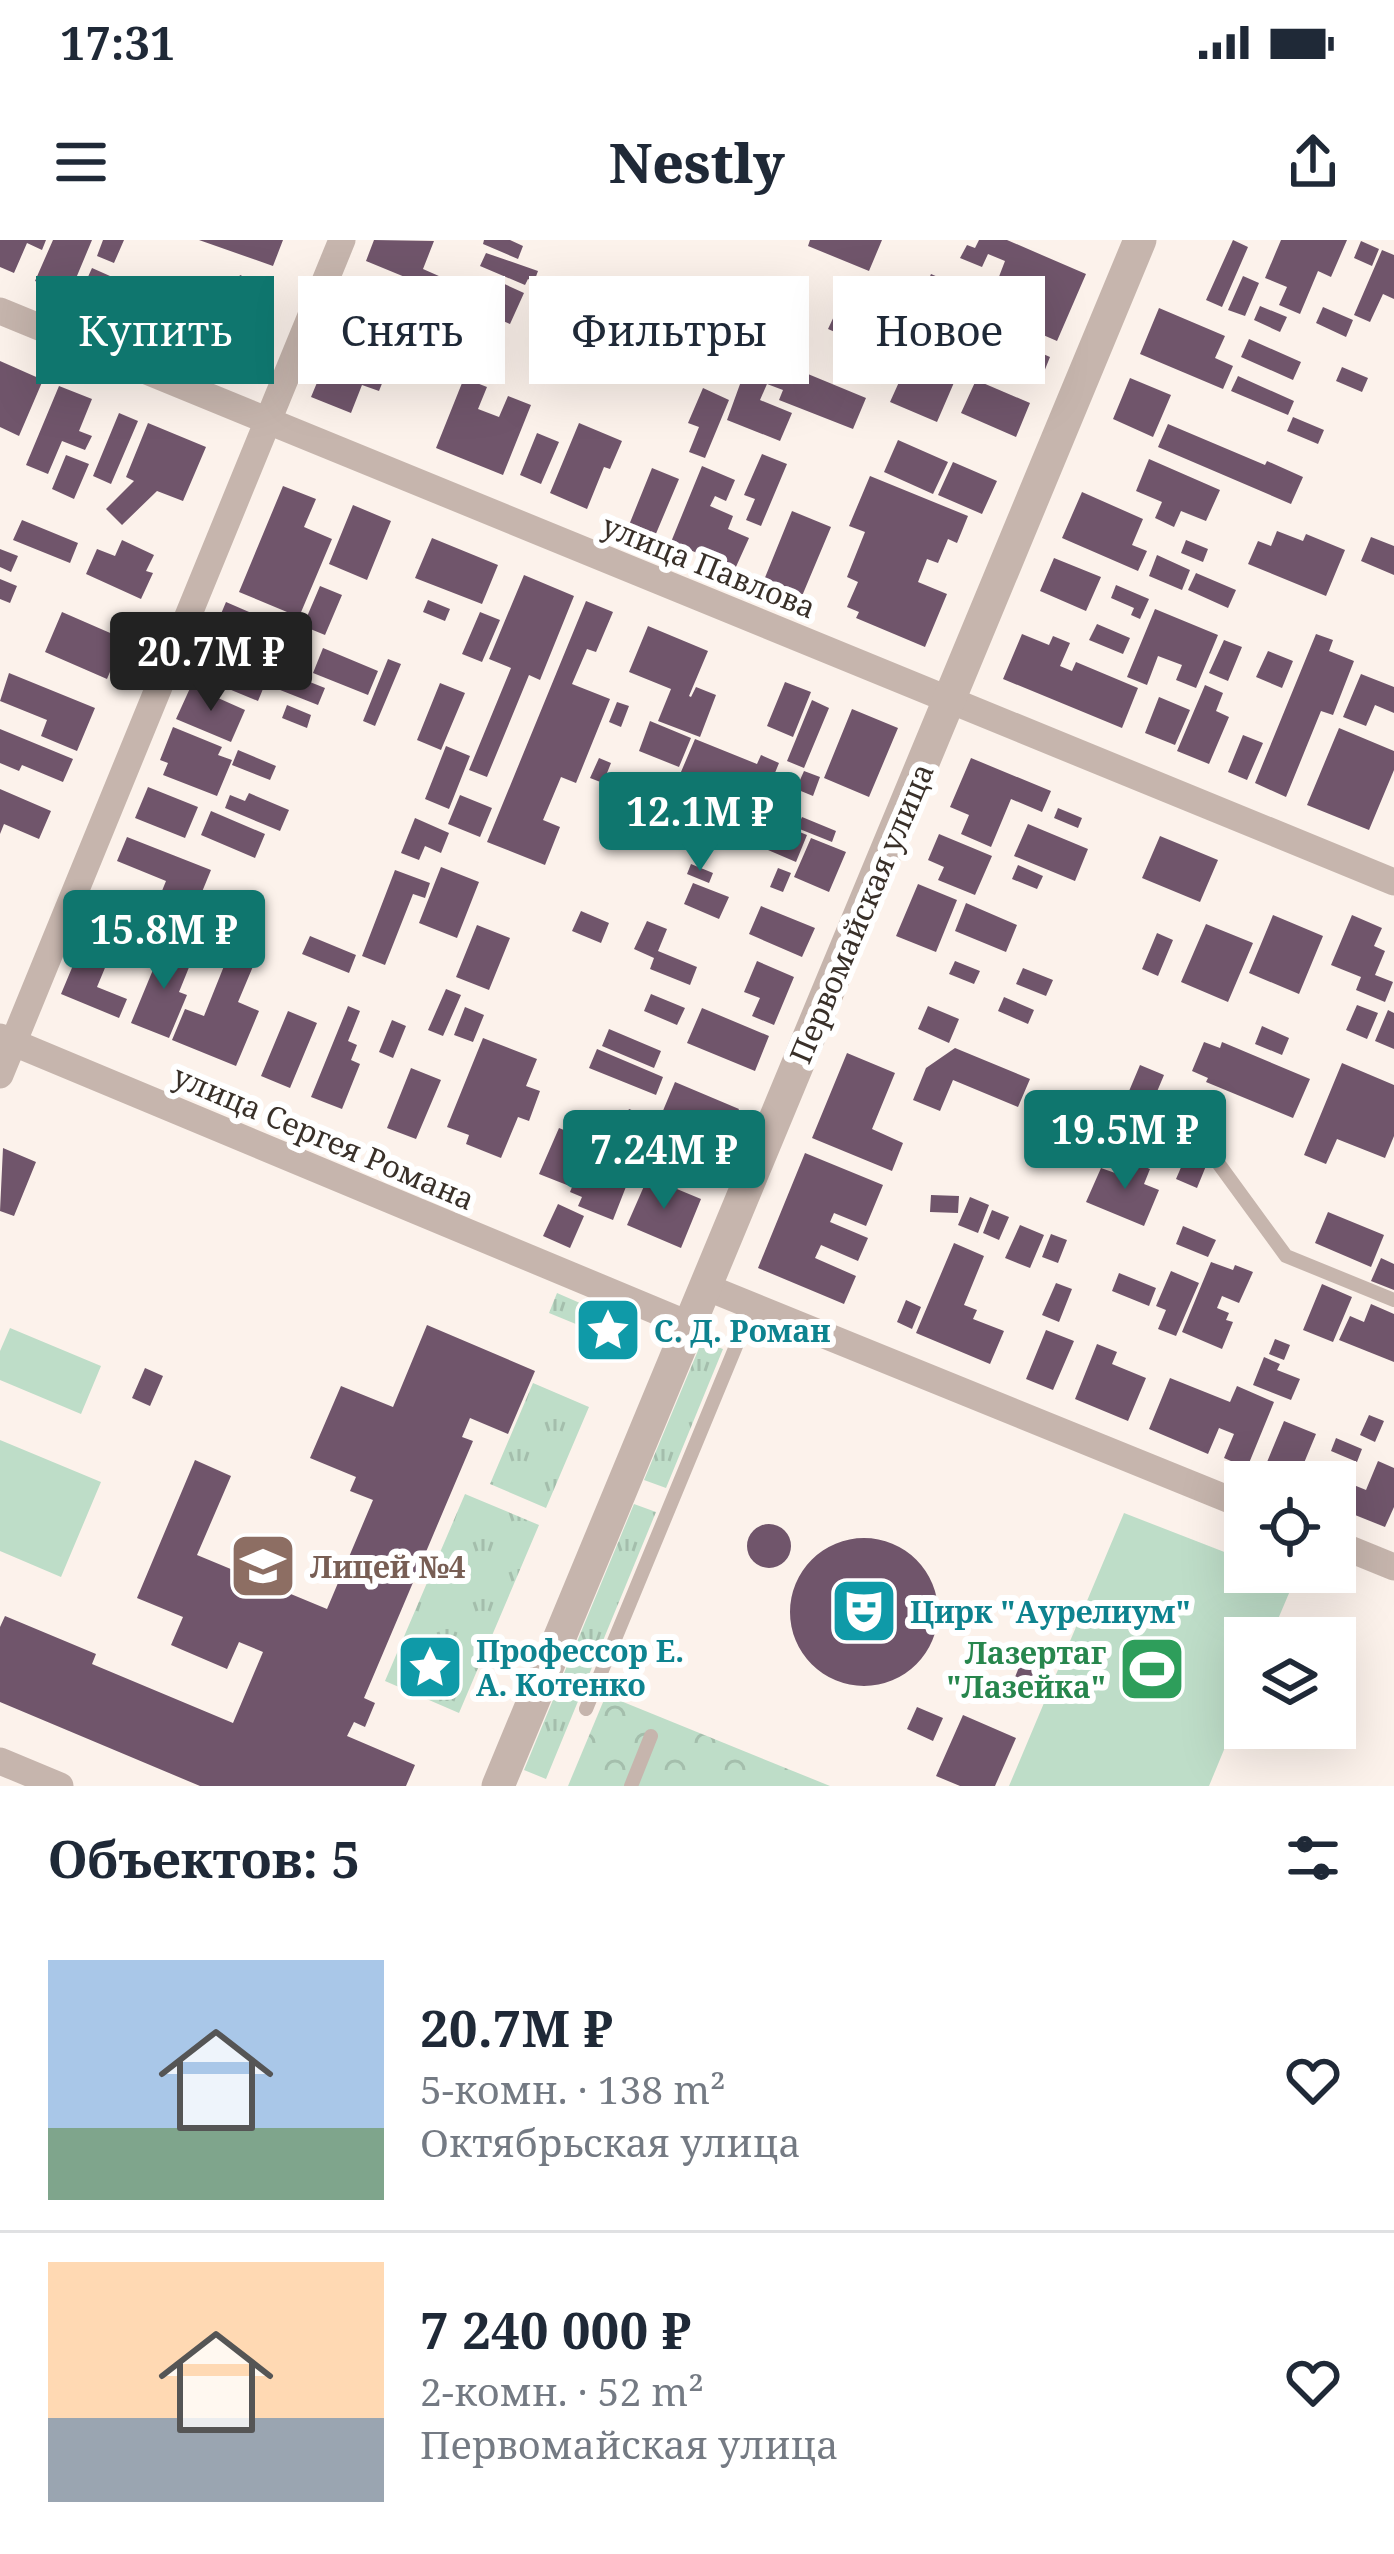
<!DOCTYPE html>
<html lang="ru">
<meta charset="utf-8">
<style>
:root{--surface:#fff;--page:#f2f2f3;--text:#1f2937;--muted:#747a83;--line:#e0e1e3;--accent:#0f766e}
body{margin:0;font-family:"Noto Serif",serif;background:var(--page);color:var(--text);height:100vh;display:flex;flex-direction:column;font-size:45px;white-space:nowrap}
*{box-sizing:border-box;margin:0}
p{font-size:39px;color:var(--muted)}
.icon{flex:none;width:66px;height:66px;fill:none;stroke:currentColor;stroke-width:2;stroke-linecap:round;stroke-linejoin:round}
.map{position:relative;height:1546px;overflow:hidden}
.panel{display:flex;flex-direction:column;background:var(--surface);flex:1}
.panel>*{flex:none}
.banner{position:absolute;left:36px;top:36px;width:1323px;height:108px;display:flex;gap:24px}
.fabs{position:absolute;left:1224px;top:1221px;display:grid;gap:24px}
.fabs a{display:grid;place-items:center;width:132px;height:132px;border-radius:0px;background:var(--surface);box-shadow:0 12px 48px #0002;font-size:60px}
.price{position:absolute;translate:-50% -102px;padding:0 27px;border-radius:12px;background:var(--accent);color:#fff;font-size:39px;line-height:78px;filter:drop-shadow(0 3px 6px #0008)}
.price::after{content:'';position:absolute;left:50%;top:72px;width:36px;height:27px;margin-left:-18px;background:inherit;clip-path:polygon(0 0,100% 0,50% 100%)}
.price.active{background:#222;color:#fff}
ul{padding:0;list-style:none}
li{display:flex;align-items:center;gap:36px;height:300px;padding:0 48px}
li+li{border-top:3px solid var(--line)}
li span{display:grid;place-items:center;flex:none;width:336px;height:240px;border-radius:0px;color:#555}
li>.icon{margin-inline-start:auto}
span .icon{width:144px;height:144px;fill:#fffc;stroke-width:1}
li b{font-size:51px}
h2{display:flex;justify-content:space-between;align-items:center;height:144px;padding:0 48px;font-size:51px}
.tag{padding:0 42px;border-radius:0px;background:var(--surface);box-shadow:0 12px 48px #0002;font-size:42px;line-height:108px}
.tag.active{background:var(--accent);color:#fff}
.status{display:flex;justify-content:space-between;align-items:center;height:84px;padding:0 60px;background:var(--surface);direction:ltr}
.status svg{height:33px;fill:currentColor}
header{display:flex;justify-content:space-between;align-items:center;height:156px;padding:0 48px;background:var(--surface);font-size:54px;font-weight:800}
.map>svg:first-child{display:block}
.grass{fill:url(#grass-tufts)}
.forest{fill:url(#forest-crowns)}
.garden{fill:#beddc8}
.building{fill:#70556b}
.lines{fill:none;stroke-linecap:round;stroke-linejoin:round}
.service{stroke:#c6b5ad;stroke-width:14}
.minor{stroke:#c6b5ad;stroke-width:27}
.tertiary{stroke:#c6b5ad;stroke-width:33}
.labels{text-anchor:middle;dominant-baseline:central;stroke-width:12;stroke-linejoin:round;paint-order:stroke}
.street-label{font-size:30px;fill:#393029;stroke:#fff}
.culture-label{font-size:30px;font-weight:bold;fill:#0d838f;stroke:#fff;text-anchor:start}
.education-label{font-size:30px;font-weight:bold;fill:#785e54;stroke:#fff;text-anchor:start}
.leisure-label{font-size:30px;font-weight:bold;fill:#27864d;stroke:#fff;text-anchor:end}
</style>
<div class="status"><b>17:31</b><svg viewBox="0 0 49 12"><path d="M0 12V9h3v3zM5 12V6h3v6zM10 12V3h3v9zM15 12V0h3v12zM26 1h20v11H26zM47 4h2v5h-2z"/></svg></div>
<header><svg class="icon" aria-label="menu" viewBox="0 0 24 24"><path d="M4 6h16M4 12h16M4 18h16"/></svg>Nestly<svg class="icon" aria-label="share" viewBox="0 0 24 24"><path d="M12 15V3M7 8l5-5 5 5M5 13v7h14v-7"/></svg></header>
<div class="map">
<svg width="1394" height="1546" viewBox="0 0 1394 1546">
<defs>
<pattern id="grass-tufts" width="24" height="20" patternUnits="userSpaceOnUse" patternTransform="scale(3)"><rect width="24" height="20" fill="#beddc8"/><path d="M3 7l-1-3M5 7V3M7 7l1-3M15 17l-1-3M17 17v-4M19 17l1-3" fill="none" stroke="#a4beac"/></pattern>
<pattern id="forest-crowns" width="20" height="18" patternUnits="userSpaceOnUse" patternTransform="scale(3)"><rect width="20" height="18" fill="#beddc8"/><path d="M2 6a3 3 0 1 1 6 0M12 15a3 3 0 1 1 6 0" fill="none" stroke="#a4beac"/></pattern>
</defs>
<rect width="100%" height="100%" fill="#fcf2eb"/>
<!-- grass -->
<path class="grass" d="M557,1053L596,1070L588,1089L549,1073Z
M702,1101L723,1109L666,1248L644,1240Z
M533,1143L589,1167L546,1268L490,1244Z
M465,1254L539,1285L459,1473L385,1441Z
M634,1264L656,1272L546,1539L524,1530Z"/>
<!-- forest -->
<path class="forest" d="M606,1455L830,1546H568Z"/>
<!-- garden -->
<path class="garden" d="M10,1088L101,1126L81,1174L0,1140V1111Z
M0,1200L101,1242L61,1337L0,1311Z
M1124,1273L1245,1320V1332H1276L1295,1339L1270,1398H1245V1459L1209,1546H1009Z"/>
<!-- building -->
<path class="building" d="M0,0H46L42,10L27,3L14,33L0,27Z
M53,0H92L69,55L35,41Z
M103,0H124L114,23L97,16Z
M199,0H283L273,26Z
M374,0L434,1L423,29L457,44L447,67L413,52L417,42L366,21Z
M484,0H510L523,6L518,19L483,4Z
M810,0H882L869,31L808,6Z
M979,0H1007L1086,34L1057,101L1027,88L1029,82L1012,75L1027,42L1021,39L1014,55L995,47L1005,21L988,14L982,27L960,18L967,5L975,8Z
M1233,0L1248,7L1222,67L1206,60Z
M1281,0H1347L1331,37L1318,31L1300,74L1279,65L1287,47L1265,38Z
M1361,1L1379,9L1372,26L1354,18Z
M1382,10L1394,15V59L1383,54L1370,82L1354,75Z
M486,13L538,31L534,42L528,39L525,45L480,26Z
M92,28L110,36L97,67L78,59Z
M931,34L977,54L966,79L920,59Z
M240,35L260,44L252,62L232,53Z
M487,36L524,53L510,84L473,68Z
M1243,36L1259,43L1245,76L1228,70Z
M119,58L151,72L145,86L113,73Z
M198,64L223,74L226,67L251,77L232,122L158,91L168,66L193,76Z
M1260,66L1287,77L1280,92L1254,80Z
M1323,67L1353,80L1346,97L1316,83Z
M1159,68L1225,96L1215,118L1233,126L1223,149L1140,114Z
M836,72L896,98L884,125L853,112L858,102L828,89Z
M391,87L418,99L407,124L380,111Z
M984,88L1050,117L1040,142L973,113Z
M1249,99L1301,122L1293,140L1241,117Z
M331,109L387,131L379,151L362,145L351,173L311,157Z
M752,111L866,158L853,189L779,160L783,150L767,144L760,160L792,173L780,201L727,180Z
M913,111L959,131L937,182L890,162Z
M0,121L43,140L19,196L0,187Z
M1342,127L1368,138L1362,152L1336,141Z
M1238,136L1294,161L1288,175L1231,151Z
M464,138L487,147L478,169L499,177L508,156L531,165L503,235L436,208Z
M1130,138L1171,155L1153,197L1113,179Z
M976,140L1030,163L1016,197L961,173Z
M59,146L92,159L79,191L92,196L85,210L62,201L48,234L26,225Z
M703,148L729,160L705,218L689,212L699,187L688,183Z
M119,173L138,181L111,244L93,236Z
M1293,177L1324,190L1318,204L1287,191Z
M148,183L206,207L183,261L157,251L122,285L106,269L134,241L126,237Z
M579,183L622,201L610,229L604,227L587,269L550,253Z
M1168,184L1265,225L1267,221L1303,237L1291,264L1158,207Z
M537,193L559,202L541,244L520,235Z
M898,200L948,222L933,254L884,232Z
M762,214L787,224L761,286L746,280L755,259L744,255Z
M66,215L89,224L74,259L52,249Z
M1149,219L1220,250L1206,281L1181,271L1174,287L1155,278L1162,262L1136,251Z
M953,222L997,241L982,274L938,255Z
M702,226L735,240L726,261L715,256L710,266L733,276L728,289L749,298L735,329L671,302Z
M652,228L679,239L655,296L629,285Z
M870,236L968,276L957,303L948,299L938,323L927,319L918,342L947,354L925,407L856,378L859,372L847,367L858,342L847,337L865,292L849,286Z
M283,246L316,259L304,287L332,299L299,377L239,352Z
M1082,252L1143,279L1132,305L1147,311L1138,331L1062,298Z
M353,265L391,281L367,340L329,324Z
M792,271L831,287L802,356L764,340Z
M22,280L78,303L70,323L13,300Z
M1277,291L1303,301L1306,294L1345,310L1326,356L1248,324L1258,301L1271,306Z
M1371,297L1394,306V335L1361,321Z
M432,298L498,325L482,364L415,338Z
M122,300L154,315L146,331L153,333L141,359L86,334L97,309L115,316Z
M1186,300L1208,309L1203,322L1181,313Z
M0,309L18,316L11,332L0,327Z
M1157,315L1190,330L1182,350L1149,336Z
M1054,318L1101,337L1086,371L1040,351Z
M1196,333L1236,350L1228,368L1188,350Z
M524,335L574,356L540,440L529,435L487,537L469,530L511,428L489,419Z
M0,339L17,346L10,363L0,359Z
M1116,345L1149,359L1140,379L1131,375L1134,368L1111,358Z
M320,346L342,355L325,395L303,386Z
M428,360L450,369L445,381L423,372Z
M586,361L613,372L596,412L587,409L572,444L610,459L576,543L561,537L543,580L560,587L545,625L487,602Z
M226,362L265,379L254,405L215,388Z
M1155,369L1218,395L1196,448L1176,440L1182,425L1158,416L1147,445L1127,437Z
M62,372L124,399L107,439L45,412Z
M480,372L500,380L482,422L462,414Z
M1097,384L1130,398L1123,414L1089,400Z
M648,386L708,411L689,456L691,457L696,447L716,455L700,497L658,481L671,449L629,432Z
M1022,394L1049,405L1053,396L1070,403L1060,426L1072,431L1076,422L1138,448L1122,488L1003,439Z
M1316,394L1333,400L1329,411L1354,421L1333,475L1321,471L1286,557L1255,543Z
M1224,400L1242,407L1228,441L1209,433Z
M209,402L325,448L318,465L265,444L258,461L195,435Z
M323,408L378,431L368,455L313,433Z
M1268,411L1293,421L1282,448L1256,437Z
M388,419L401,424L375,486L363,481Z
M9,433L95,468L77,511L41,496L47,480L0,461Z
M1361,434L1394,447V473L1375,465L1366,486L1343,477Z
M785,442L811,452L793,497L767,486Z
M440,443L465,453L441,510L417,500Z
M1205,445L1223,453L1216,471L1229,477L1209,524L1177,511Z
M191,446L245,470L231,502L176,479Z
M1159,457L1190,470L1175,505L1145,493Z
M812,460L829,468L804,528L787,521Z
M617,462L629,466L621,487L609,482Z
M287,465L311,475L307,488L282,478Z
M852,469L898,488L869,557L824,538Z
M650,481L691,498L679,527L639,511Z
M173,487L222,507L218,515L232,520L217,556L163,535L168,523L160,520Z
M1339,488L1394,511V530L1369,590L1307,565Z
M0,489L73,519L63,542L22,525L19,531L0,523Z
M1243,495L1263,503L1247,540L1228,532Z
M695,499L757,524L761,515L779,523L759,572L678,539Z
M446,506L470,516L449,569L425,559Z
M238,510L276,526L270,540L232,525Z
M599,518L611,523L603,543L590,538Z
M971,518L1051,551L1042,572L1011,559L991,607L961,594L969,575L950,567Z
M804,531L820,537L813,556L796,549Z
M148,547L198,567L185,598L135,578Z
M0,549L51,571L39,599L4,584L0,594Z
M249,553L289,570L280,591L225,568L230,555L245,561Z
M460,555L492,568L480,597L448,584Z
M708,555L807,595L796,622L768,610L770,606L700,577Z
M1058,568L1082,578L1078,588L1054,578Z
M211,571L265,594L255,618L201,595Z
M802,577L836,591L832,602L797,588Z
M415,578L449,593L441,613L425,606L419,620L401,613Z
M1028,584L1088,609L1075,641L1014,616Z
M939,594L992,616L975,655L938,640L944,627L928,620Z
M1160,596L1218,620L1200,662L1142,638Z
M127,597L211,630L188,686L153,673L166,641L117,621Z
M811,598L846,612L829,652L794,637Z
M691,624L713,633L709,643L687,634Z
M1018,625L1043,636L1037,649L1012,639Z
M441,627L479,642L457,698L419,683Z
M778,628L791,633L783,652L770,647Z
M395,630L430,643L425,658L413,654L385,725L362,716Z
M693,643L729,657L719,679L684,664Z
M918,644L957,660L936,712L896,696Z
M107,655L121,661L111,684L97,678Z
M966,663L1017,685L1006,712L955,691Z
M761,666L815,688L802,717L749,694Z
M581,671L609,683L601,703L572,691Z
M221,675L259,684L244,721L254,724L238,762L259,771L236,826L172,800L185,769L204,776L224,726L204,718Z
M1273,675L1323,696L1299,754L1249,733Z
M1352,675L1382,688L1374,706L1385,711L1375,735L1393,742L1385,762L1356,750L1361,737L1331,725Z
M647,681L667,689L658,711L697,727L690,745L650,729L654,718L634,709Z
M1206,684L1253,703L1228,762L1181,742Z
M477,685L510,698L489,750L456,737Z
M1157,693L1173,700L1158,736L1142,729Z
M310,696L356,715L349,733L302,714Z
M84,699L112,711L97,747L127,759L119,778L61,754Z
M164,703L194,715L179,752L187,755L169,798L131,783Z
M757,721L794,737L774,785L752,776L760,758L744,752Z
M955,721L980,731L974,744L949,734Z
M1023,728L1053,740L1046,756L1016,744Z
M446,749L461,755L443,796L428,790Z
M651,754L685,768L677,785L644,771Z
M1004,757L1034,770L1028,784L998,771Z
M1357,765L1378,773L1367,799L1346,790Z
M348,766L360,771L348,801L357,805L351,820L360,824L342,869L311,857Z
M928,766L959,779L949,803L918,789Z
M465,767L484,775L473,802L454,795Z
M702,768L769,796L755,831L687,803Z
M1388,770L1394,773V809L1375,801Z
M288,771L317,783L290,848L261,836Z
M392,780L406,786L393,818L379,812Z
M1262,786L1289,798L1282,815L1255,804Z
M609,789L661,811L654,828L602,806Z
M483,798L537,819L526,846L540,851L529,881L518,877L501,918L466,904L469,895L447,887Z
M1204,802L1220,808L1222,802L1310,839L1293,878L1206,842L1208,838L1192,831Z
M955,808L1030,839L1018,867L953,840L940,871L913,860L926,828Z
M597,809L663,837L656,855L589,828Z
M847,813L895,833L872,889L903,903L892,931L812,898Z
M1342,823L1394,845V896L1385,918L1337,899L1326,924L1304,915Z
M1140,825L1164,835L1140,892L1116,882Z
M411,828L441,840L416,899L387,888Z
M675,842L739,869L726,900L709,893L706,900L692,894L695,887L662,873Z
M629,869L686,892L678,911L635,894L638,886L624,880Z
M1069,873L1096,884L1089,901L1062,890Z
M559,888L591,901L583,920L629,939L613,980L578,966L582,957L570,952L572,947L539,934Z
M607,888L629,897L624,911L601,901Z
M3,908L36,922L14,976L0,971Z
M805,913L883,945L866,986L834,973L830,982L868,998L858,1021L821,1005L815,1018L856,1036L844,1064L758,1028Z
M1124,918L1150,929L1144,944L1159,950L1144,986L1086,962L1101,928L1118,934Z
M1185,918L1206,926L1197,948L1176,939Z
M648,937L701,959L681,1008L627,985Z
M931,955L959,956L958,973L930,972Z
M970,957L989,965L978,993L958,985Z
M558,964L584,976L570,1008L543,996Z
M992,970L1009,977L999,1000L983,993Z
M1328,972L1384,995L1371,1027L1315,1003Z
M1020,985L1044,995L1030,1028L1005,1018Z
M1183,986L1216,1000L1208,1017L1176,1004Z
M1051,994L1067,1000L1058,1023L1042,1017Z
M954,1003L984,1016L964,1065L977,1070L973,1079L1004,1091L990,1124L916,1093Z
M1381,1018L1394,1024V1050L1371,1041Z
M1211,1022L1233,1030L1235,1025L1253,1032L1239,1063L1222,1056L1217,1068L1229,1073L1226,1080L1233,1082L1222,1109L1182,1092Z
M1171,1031L1199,1043L1176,1096L1158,1089L1166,1070L1156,1066Z
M1119,1033L1156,1048L1149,1066L1112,1051Z
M1056,1043L1072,1049L1059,1082L1042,1075Z
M1322,1044L1352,1057L1333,1102L1303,1090Z
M906,1060L921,1067L912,1089L897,1082Z
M1371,1064L1394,1074V1122L1339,1100L1350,1076L1364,1082Z
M427,1085L535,1131L508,1194L470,1178L462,1197L473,1201L364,1458L375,1463L365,1487L354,1482L347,1496L415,1525L406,1546H200L0,1462V1387L5,1376L96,1414L92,1424L233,1483L263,1412L239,1402L227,1429L171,1405L183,1377L137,1358L195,1220L231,1236L197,1315L327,1369L373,1260L350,1251L356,1237L310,1218L341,1146L393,1167Z
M1046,1090L1074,1101L1053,1150L1026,1139Z
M1275,1099L1290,1105L1284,1120L1269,1114Z
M1097,1104L1117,1112L1112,1124L1146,1138L1128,1181L1075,1159Z
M1264,1117L1280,1124L1277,1130L1300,1139L1291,1160L1253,1145Z
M145,1128L163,1136L150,1166L132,1158Z
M1170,1138L1230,1162L1237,1146L1274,1162L1247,1228L1224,1218L1234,1194L1219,1188L1208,1214L1149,1189Z
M1369,1175L1384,1181L1375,1202L1360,1195Z
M1284,1181L1316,1194L1299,1235L1267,1222Z
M1336,1198L1362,1209L1357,1222L1331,1211Z
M1378,1221L1394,1228V1267L1385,1287L1335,1267L1339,1239L1366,1250Z
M747 1306a22 22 0 1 1 44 0a22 22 0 1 1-44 0Z
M790 1372a74 74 0 1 1 148 0a74 74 0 1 1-148 0Z
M1026,1409L1054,1419L1038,1461L1010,1450Z
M917,1467L943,1478L933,1501L907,1489Z
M963,1475L1016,1498L995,1546H960L936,1536Z"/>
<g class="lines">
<!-- service -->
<path class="service" d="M1186,879L1286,1016L1394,1060
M586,1469L753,1065
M631,1546L651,1496"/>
<!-- minor -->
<path class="minor" d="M0,71L1394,642
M0,797L690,1085
M0,835L342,0
M706,1047L1245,1266
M1335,1303L1394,1327
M0,1521L60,1546"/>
<!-- tertiary -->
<path class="tertiary" d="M498,1546L1140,0"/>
</g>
<!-- icons -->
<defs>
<symbol id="sight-square" viewBox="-11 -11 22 22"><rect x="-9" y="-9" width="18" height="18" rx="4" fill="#0f9aa8" stroke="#fff"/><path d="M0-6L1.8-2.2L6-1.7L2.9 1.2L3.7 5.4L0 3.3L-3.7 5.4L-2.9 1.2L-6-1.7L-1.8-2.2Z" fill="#fff"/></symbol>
<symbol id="school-square" viewBox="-11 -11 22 22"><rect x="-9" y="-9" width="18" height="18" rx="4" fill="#8d6e63" stroke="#fff"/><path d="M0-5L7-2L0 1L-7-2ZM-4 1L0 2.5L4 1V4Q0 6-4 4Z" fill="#fff"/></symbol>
<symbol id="theatre-square" viewBox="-11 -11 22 22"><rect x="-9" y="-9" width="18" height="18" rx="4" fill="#0f9aa8" stroke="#fff"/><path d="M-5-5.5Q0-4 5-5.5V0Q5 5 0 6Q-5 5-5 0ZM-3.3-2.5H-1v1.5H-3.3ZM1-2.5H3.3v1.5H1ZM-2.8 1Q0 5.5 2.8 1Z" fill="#fff"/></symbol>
<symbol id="stadium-square" viewBox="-11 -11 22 22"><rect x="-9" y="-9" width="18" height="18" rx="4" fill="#2e9e5b" stroke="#fff"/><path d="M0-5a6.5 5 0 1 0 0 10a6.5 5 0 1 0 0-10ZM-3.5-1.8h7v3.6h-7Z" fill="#fff"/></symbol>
</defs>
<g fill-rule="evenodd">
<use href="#sight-square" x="570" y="1052" width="76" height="76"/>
<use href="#school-square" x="225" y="1288" width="76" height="76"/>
<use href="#theatre-square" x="826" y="1333" width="76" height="76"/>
<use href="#sight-square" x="392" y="1389" width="76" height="76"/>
<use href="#stadium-square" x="1114" y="1391" width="76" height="76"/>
</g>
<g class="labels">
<!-- street labels -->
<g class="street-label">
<text transform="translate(709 326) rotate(22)">улица Павлова</text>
<text transform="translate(861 673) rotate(-67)">Первомайская улица</text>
<text transform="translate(324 897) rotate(23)">улица Сергея Романа</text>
</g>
<!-- culture labels -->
<g class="culture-label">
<text x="654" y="1090">С. Д. Роман</text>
<text x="910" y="1371">Цирк "Аурелиум"</text>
<text x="476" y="1410">Профессор Е.<tspan x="476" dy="34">А. Котенко</tspan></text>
</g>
<!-- education labels -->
<g class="education-label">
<text x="310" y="1326">Лицей №4</text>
</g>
<!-- leisure labels -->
<g class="leisure-label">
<text x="1106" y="1412">Лазертаг<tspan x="1106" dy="34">"Лазейка"</tspan></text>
</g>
</g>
</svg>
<div class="fabs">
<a><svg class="icon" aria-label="locate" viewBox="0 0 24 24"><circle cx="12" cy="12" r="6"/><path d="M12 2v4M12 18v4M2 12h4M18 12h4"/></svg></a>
<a><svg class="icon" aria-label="layers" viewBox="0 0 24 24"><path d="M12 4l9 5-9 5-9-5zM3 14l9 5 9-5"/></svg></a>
</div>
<b class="price active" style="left:211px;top:474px">20.7M ₽</b>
<b class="price" style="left:700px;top:634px">12.1M ₽</b>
<b class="price" style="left:164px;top:752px">15.8M ₽</b>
<b class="price" style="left:1125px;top:952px">19.5M ₽</b>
<b class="price" style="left:664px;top:972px">7.24M ₽</b>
<div class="banner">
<a class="tag active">Купить</a>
<a class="tag">Снять</a>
<a class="tag">Фильтры</a>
<a class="tag">Новое</a>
</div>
</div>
<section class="panel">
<h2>Объектов: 5<svg class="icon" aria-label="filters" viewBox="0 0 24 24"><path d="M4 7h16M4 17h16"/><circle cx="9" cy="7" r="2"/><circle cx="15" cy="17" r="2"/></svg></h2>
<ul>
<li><span style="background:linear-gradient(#a9c7e8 70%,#7fa58c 0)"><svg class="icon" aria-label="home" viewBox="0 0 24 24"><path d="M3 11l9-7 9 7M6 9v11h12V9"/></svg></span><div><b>20.7M ₽</b><p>5-комн. · 138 m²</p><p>Октябрьская улица</p></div><svg class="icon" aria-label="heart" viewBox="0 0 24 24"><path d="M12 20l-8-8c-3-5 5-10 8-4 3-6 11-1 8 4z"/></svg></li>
<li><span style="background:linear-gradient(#ffd9b3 65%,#9aa5b1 0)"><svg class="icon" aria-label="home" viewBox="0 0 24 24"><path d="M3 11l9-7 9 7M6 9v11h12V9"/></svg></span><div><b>7 240 000 ₽</b><p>2-комн. · 52 m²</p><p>Первомайская улица</p></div><svg class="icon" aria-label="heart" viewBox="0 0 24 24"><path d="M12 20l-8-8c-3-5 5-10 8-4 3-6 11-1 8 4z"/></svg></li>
</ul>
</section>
